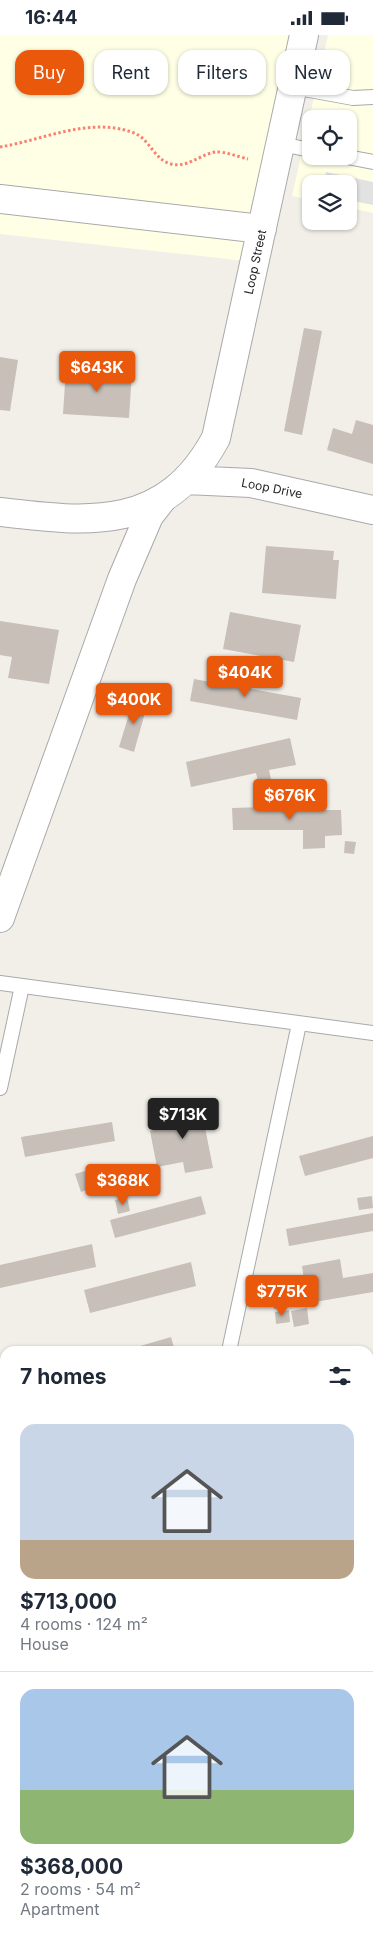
<!DOCTYPE html>
<meta charset="utf-8">
<style>
:root{--surface:#fff;--page:#f6f6f7;--text:#1f2937;--muted:#747a83;--line:#e0e1e3;--accent:#ea580c}
body{margin:0;font-family:Inter,sans-serif;background:var(--page);color:var(--text);height:100vh;display:flex;flex-direction:column;font-size:19px;white-space:nowrap}
*{box-sizing:border-box;margin:0}
p{font-size:16px;color:var(--muted)}
.icon{flex:none;width:28px;height:28px;fill:none;stroke:currentColor;stroke-width:2;stroke-linecap:round;stroke-linejoin:round}
.map{position:relative;flex:1;overflow:hidden}
.side{position:absolute;left:0px;top:1311px;width:374px;height:601px;display:flex;flex-direction:column;background:var(--surface);border-radius:15px 15px 0 0;box-shadow:0 1px 4px #0004}
.side>*{flex:none}
.hud{position:absolute;left:15px;top:15px;width:344px;height:45px;display:flex;gap:10px}
.fabs{position:absolute;left:302px;top:75px;display:grid;gap:10px}
.fabs a{display:grid;place-items:center;width:55px;height:55px;border-radius:10px;background:var(--surface);box-shadow:0 1px 4px #0004;font-size:25px}
.price{position:absolute;translate:-50% -42px;padding:0 11px;border-radius:5px;background:var(--accent);color:#fff;font-size:16px;line-height:32px;filter:drop-shadow(0 1px 2px #0008)}
.price::after{content:'';position:absolute;left:50%;top:30px;width:15px;height:11px;margin-left:-8px;background:inherit;clip-path:polygon(0 0,100% 0,50% 100%)}
.price.on{background:#222;color:#fff}
ul{padding:0;list-style:none}
li{display:grid;align-content:center;gap:10px;height:265px;padding:0 20px}
li+li{border-top:1px solid var(--line)}
li span{display:grid;place-items:center;height:155px;border-radius:15px;color:#555}
li>.icon{margin-inline-start:auto}
span .icon{width:90px;height:90px;fill:#fffc;stroke-width:1}
li b{font-size:21px}
h2{display:flex;justify-content:space-between;align-items:center;height:60px;padding:0 20px;font-size:21px}
.tag{padding:0 18px;border-radius:15px;background:var(--surface);box-shadow:0 1px 4px #0004;font-size:18px;line-height:45px}
.tag.on{background:var(--accent);color:#fff}
.status{display:flex;justify-content:space-between;align-items:center;height:35px;padding:0 25px;background:var(--surface);direction:ltr}
.status svg{height:14px;fill:currentColor}
.map>svg:first-child{display:block}
.education{fill:#ffffe5;fill-rule:evenodd}
.parking{fill:#e2e2e2}
.building{fill:#c7bfb8}
.lines{fill:none;stroke-linecap:round;stroke-linejoin:round}
.lane-casing{stroke:#a9a9a9;stroke-width:16}
.street-casing{stroke:#a9a9a9;stroke-width:30}
.path{stroke:#fa8072;stroke-width:3;stroke-dasharray:2.5 2.5;stroke-linecap:butt}
.lane{stroke:#fff;stroke-width:14}
.street{stroke:#fff;stroke-width:28}
.labels{text-anchor:middle;dominant-baseline:central;stroke-width:4.5;stroke-linejoin:round;paint-order:stroke}
.street-label{font-size:12px;fill:#222;stroke:#fff}
</style>
<div class="status"><b>16:44</b><svg viewBox="0 0 49 12"><path d="M0 12V9h3v3zM5 12V6h3v6zM10 12V3h3v9zM15 12V0h3v12zM26 1h20v11H26zM47 4h2v5h-2z"/></svg></div>
<div class="map">
<svg width="373" height="1912" viewBox="0 0 373 1912">
<rect width="100%" height="100%" fill="#f2efe9"/>
<!-- education -->
<path class="education" d="M0,0H305L255,227L0,199Z
M328,0H373V178L349,173V149H311V165L292,161ZM311,84H349V121H311Z"/>
<!-- parking -->
<path class="parking" d="M326,137L373,147V170L349,165V149H324Z"/>
<!-- building -->
<path class="building" d="M304,293L322,296L302,400L284,396Z
M0,322L18,325L10,376L0,375Z
M66,333L132,337L129,383L63,379Z
M356,385L373,390V429L327,415L333,393L352,399Z
M266,511L334,516L333,525H339L336,564L262,558Z
M230,577L301,590L294,627L223,614Z
M0,586L59,595L49,649L8,643L12,622L0,620Z
M229,640L253,644L251,654L301,663L297,685L190,666L194,644L227,650Z
M134,663L148,667L134,717L119,712Z
M290,703L296,730L269,735L271,744L258,746L256,738L191,752L186,727Z
M266,764H289V775H341L342,800L325,801V813L303,814V795H233L232,773L266,772Z
M345,806L356,807L354,819L344,818Z
M200,1067L213,1133L185,1138L183,1127L157,1132L150,1096L167,1092L164,1075Z
M112,1087L115,1106L25,1122L21,1102Z
M373,1101V1123L305,1141L299,1121Z
M101,1131L104,1139L90,1143L88,1135Z
M85,1136L91,1153L81,1157L75,1139Z
M201,1161L206,1179L115,1203L110,1185Z
M372,1161L373,1173L359,1175L357,1163Z
M127,1162L130,1176L118,1179L115,1165Z
M373,1178V1196L289,1211L286,1194Z
M92,1209L96,1232L0,1253V1230Z
M340,1224L343,1243L373,1238V1257L274,1274L271,1257L305,1251L302,1231Z
M191,1227L196,1251L90,1278L84,1255Z
M307,1273L309,1289L294,1292L291,1276Z
M289,1275L290,1287L276,1289L275,1277Z
M171,1302L175,1316H131L130,1314Z
M373,1343V1365H372L369,1344Z
M5,1361V1385L0,1386V1362Z
M373,1414V1435L369,1436V1416Z
M5,1431V1452L0,1454V1432Z
M373,1477V1498L369,1499V1478Z
M5,1489V1511L0,1512V1490Z
M5,1559V1580L0,1581V1560Z
M373,1607V1647H372L369,1632V1608Z
M5,1625V1647L0,1648V1627Z
M0,1711H5V1734L0,1735Z
M369,1744L373,1745V1768H369Z
M5,1855V1876L0,1878V1857Z
M90,1908H119L115,1912H86Z"/>
<g class="lines">
<defs>
<path id="lane" d="M293,52L353,63L373,62
M280,109L311,115
M342,121L373,127
M0,948L373,998
M0,1053L22,951
M229,1316L299,989
M369,1856H373"/>
<path id="street" d="M0,164L262,194
M186,445L251,448L373,475
M0,477C91,488 166,496 216,403L304,0
M0,883L122,544L149,481L163,463"/>
</defs>
<!-- lane casing -->
<use href="#lane" class="lane-casing"/>
<!-- street casing -->
<use href="#street" class="street-casing"/>
<!-- path -->
<path class="path" d="M0,112C43,105 91,81 134,98C150,104 154,125 171,129C188,133 199,120 215,117C224,116 239,122 248,124"/>
<!-- lane -->
<use href="#lane" class="lane"/>
<!-- street -->
<use href="#street" class="street"/>
</g>
<g class="labels">
<!-- street labels -->
<g class="street-label">
<text transform="translate(255 227) rotate(-78)">Loop Street</text>
<text transform="translate(272 453) rotate(11)">Loop Drive</text>
</g>
</g>
</svg>
<div class="fabs">
<a><svg class="icon" aria-label="locate" viewBox="0 0 24 24"><circle cx="12" cy="12" r="6"/><path d="M12 2v4M12 18v4M2 12h4M18 12h4"/></svg></a>
<a><svg class="icon" aria-label="layers" viewBox="0 0 24 24"><path d="M12 4l9 5-9 5-9-5zM3 14l9 5 9-5"/></svg></a>
</div>
<b class="price" style="left:97px;top:358px">$643K</b>
<b class="price" style="left:245px;top:663px">$404K</b>
<b class="price" style="left:134px;top:690px">$400K</b>
<b class="price" style="left:290px;top:786px">$676K</b>
<b class="price on" style="left:183px;top:1105px">$713K</b>
<b class="price" style="left:123px;top:1171px">$368K</b>
<b class="price" style="left:282px;top:1282px">$775K</b>
<div class="hud">
<a class="tag on">Buy</a>
<a class="tag">Rent</a>
<a class="tag">Filters</a>
<a class="tag">New</a>
</div>
<section class="side">
<h2>7 homes<svg class="icon" aria-label="filters" viewBox="0 0 24 24"><path d="M4 7h16M4 17h16"/><circle cx="9" cy="7" r="2"/><circle cx="15" cy="17" r="2"/></svg></h2>
<ul>
<li><span style="background:linear-gradient(#c9d6e8 75%,#b9a48a 0)"><svg class="icon" aria-label="home" viewBox="0 0 24 24"><path d="M3 11l9-7 9 7M6 9v11h12V9"/></svg></span><div><b>$713,000</b><p>4 rooms · 124 m²</p><p>House</p></div></li>
<li><span style="background:linear-gradient(#a9c7e8 65%,#8fb573 0)"><svg class="icon" aria-label="home" viewBox="0 0 24 24"><path d="M3 11l9-7 9 7M6 9v11h12V9"/></svg></span><div><b>$368,000</b><p>2 rooms · 54 m²</p><p>Apartment</p></div></li>
</ul>
</section>
</div>
